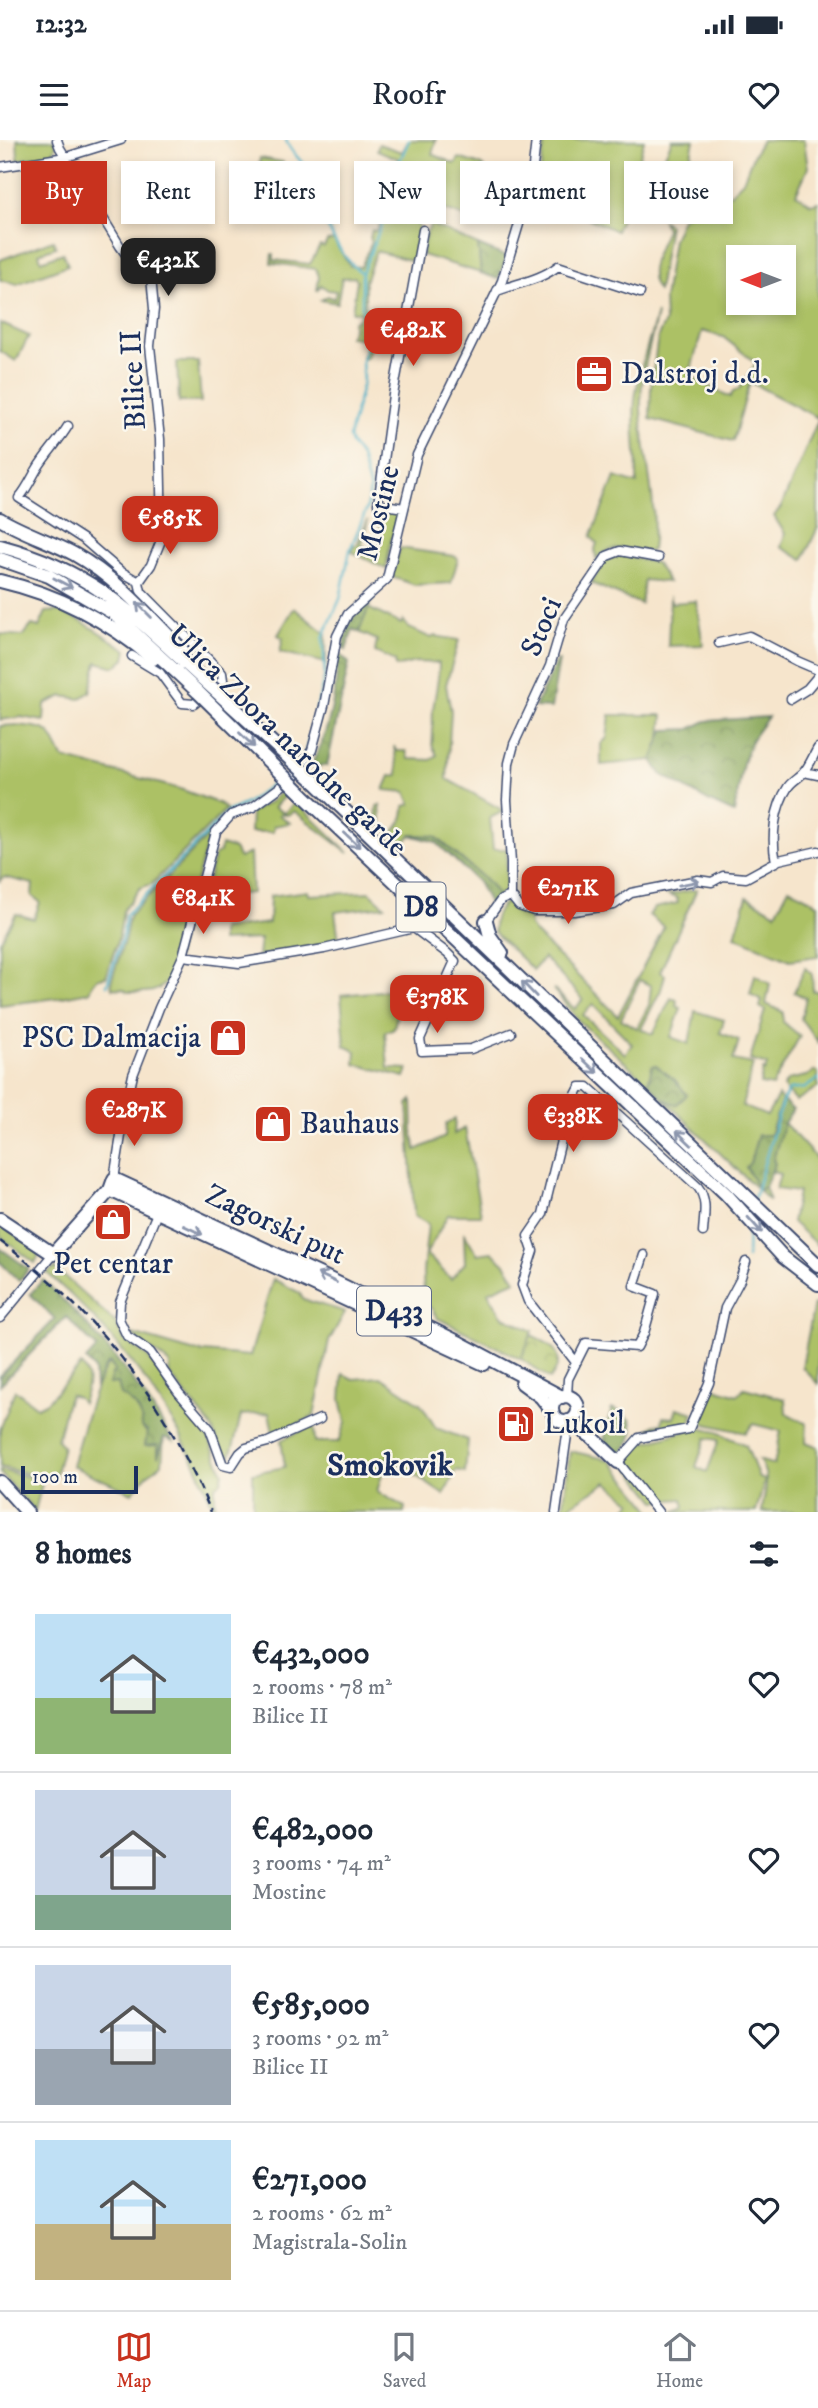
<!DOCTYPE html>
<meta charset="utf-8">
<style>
:root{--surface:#fff;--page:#f2f2f3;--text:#1f2937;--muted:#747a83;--line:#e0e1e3;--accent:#c8321e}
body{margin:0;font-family:"IM FELL DW Pica",serif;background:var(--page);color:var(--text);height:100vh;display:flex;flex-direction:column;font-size:26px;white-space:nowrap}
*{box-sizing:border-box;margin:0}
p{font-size:23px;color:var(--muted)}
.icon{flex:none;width:38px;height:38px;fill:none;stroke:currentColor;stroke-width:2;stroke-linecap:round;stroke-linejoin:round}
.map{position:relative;height:1372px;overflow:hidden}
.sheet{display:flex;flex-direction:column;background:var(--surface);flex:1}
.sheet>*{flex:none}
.banner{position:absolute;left:21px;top:21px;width:777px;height:63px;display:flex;gap:14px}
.needle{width:46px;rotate:270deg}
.tools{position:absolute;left:726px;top:105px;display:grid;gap:14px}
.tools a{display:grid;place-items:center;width:70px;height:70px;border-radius:0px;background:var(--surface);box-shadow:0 4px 10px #0003;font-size:35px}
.scale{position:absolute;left:21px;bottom:18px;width:117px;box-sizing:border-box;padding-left:7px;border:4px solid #1b2f5e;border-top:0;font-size:19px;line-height:24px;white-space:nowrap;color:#1b2f5e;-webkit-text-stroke:5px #fbf7ec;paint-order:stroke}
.price{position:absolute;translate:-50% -60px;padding:0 16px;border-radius:14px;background:var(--accent);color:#fff;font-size:23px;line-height:46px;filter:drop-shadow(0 2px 4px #0008)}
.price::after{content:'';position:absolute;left:50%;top:42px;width:21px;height:16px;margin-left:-10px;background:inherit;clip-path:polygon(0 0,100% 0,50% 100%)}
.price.current{background:#222;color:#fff}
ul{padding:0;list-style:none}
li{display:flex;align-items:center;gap:21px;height:175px;padding:0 35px}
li+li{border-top:2px solid var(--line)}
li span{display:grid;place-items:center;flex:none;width:196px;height:140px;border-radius:0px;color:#555}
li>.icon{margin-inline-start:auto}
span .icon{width:84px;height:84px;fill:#fffc;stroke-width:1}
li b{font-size:30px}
h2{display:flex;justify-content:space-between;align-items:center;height:84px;padding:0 35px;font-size:30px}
.chip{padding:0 24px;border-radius:0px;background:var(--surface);box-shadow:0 4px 10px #0003;font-size:24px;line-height:63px}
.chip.current{background:var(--accent);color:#fff}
.status{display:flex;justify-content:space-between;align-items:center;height:49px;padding:0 35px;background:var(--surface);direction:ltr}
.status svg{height:19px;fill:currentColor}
header{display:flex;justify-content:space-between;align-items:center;height:91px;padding:0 35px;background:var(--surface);font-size:32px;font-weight:600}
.tabs{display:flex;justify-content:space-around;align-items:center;height:98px;border-top:2px solid var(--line);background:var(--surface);font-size:19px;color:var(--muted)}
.tabs a{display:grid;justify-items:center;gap:4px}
.tabs .current{color:var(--accent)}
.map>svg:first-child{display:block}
.green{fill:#acc165;stroke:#647862;stroke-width:2;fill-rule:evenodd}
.forest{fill:url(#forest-crowns);stroke:#526b5c;stroke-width:2}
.park{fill:url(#park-crowns);stroke:#647862;stroke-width:2}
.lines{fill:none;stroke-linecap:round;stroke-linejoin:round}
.stream{stroke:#49b0c8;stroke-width:2.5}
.minor-casing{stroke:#3c4a6e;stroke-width:11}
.primary-casing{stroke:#3c4a6e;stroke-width:16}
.trunk-casing{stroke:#3c4a6e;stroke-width:16}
.minor{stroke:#fff;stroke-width:8}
.primary{stroke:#fff;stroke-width:12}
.trunk{stroke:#fff;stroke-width:12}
.rail{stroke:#1b2f5e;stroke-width:2.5;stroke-dasharray:10 5;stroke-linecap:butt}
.trunk-bridge-casing{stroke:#3c4a6e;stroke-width:16;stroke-linecap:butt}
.trunk-bridge{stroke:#fff;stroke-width:12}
.oneway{stroke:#8d97ae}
.labels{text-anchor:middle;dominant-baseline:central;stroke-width:5;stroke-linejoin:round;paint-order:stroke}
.shield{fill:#fbf7ec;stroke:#5e6b89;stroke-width:2}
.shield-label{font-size:28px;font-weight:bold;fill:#1b2f5e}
.poi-label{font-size:30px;fill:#1b2f5e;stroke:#fbf7ec;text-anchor:start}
.street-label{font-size:30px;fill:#1b2f5e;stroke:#fbf7ec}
.neighbourhood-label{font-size:32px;font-weight:bold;fill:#1b2f5e;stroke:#fbf7ec}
</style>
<div class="status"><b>12:32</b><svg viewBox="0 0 49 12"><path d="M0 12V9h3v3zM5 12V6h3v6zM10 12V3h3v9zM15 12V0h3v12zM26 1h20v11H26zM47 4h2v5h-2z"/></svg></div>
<header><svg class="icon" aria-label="menu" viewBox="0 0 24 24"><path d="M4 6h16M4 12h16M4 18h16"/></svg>Roofr<svg class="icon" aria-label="heart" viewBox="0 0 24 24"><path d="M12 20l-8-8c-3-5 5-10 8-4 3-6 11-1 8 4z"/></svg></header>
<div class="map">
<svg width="818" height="1372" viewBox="0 0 818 1372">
<defs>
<pattern id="forest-crowns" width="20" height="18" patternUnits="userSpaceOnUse" patternTransform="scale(1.75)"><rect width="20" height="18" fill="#89a75a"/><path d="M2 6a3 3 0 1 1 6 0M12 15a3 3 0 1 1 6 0" fill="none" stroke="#6f884e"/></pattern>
<pattern id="park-crowns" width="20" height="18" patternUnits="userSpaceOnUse" patternTransform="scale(1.75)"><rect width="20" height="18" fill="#acc165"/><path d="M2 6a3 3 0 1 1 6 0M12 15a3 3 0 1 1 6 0" fill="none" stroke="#8b9d56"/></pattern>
</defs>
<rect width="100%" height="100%" fill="#fbf7ec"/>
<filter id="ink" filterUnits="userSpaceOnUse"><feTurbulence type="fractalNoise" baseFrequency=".0143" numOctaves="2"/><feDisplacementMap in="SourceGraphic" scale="14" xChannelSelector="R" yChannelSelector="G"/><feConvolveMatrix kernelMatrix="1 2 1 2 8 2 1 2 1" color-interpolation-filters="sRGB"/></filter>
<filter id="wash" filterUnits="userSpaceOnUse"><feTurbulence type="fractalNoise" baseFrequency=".00686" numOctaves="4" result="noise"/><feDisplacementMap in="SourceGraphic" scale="28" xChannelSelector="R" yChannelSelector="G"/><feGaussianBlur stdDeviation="1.57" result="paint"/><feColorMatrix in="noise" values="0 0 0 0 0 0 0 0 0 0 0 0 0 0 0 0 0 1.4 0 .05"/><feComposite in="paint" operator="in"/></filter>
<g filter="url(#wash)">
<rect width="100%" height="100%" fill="#f6e5cc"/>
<!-- green -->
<path class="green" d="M17,0H54L56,5L53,14L18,20Z
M409,0H436L432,14L455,24L459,18L484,26L479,38L499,46L486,86L441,68L434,86L478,105L481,133L422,115C423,107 424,97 428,90C433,80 439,79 436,67C430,63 417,60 410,64V74L419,87L413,121L376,111L365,142V166L374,194L367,217L364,219L362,217L370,199L349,197L353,189V182L361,176L360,172H352L357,140L355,137L342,138L337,163L321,160L328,156L334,159L336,151L328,150L321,145L317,151L319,137L316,129L271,123L272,114H274V120L310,124L320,106L324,107L327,101L334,100L350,126L361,127L372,102L370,98L372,90L377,91C386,68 390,43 399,19L377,10L379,4L402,12Z
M543,0H644L628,63L616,91L564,67L536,59L544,7Z
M672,0H694L687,35L659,29Z
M762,0H804L808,28L796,54L811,64L818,62V278L750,242L733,301L650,279L651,247L658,196L665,182L664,159L673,99L682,78L713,58L730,54L743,41L753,16ZM738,117H784V163H738ZM702,191L723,197L756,223L739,249L733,252L730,257L689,236Z
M260,18L283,22L281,36L258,32Z
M61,19L75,41L56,47L42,22Z
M663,81L669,85L658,151C643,134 659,108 666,89Z
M53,100L56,107L39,113L41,121L63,113L68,125L17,144L0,140V120Z
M657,173C651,205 639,238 641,270C643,317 659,361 652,410L648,412C630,409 610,404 596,419L595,409L597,403L591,397L615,337L637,344C638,314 631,282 636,252C640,226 650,199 657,173Z
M0,183L29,196L16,221L0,211Z
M177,222H198L201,262H179Z
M818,280V387L803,420L781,407L785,394L774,376L781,367Z
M380,369L392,370L399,375L391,400L386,429L352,412L353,405H357L368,380L361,406L376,410L381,388L375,377Z
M400,408L454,416L458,419L451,443L415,445L392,437Z
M621,415L656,423L668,442L644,440L641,464L591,443L606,420Z
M670,459L672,463L696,461L703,505L668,506Z
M294,468L326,494V523L280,512L283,498L278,495Z
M368,468L401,484L403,480L409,488L431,498L435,496L459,500L446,545L451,571L447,639L504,671L490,678L493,709H507L506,748L499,757L488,742L435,696L411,695L405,702C393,696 385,691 376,681L377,666L380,665C382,675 376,692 394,692L402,680L405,666L411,664L406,652L384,650L390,636L398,635L394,606L396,611H406L408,619L431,620L437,615L432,605C434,593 432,582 433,570C435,554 439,540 439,523L415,522L396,527L395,521L375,512L377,500L359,492Z
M60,471L81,481L127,510L125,519L115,527L97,522L90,552L80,559L63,556L45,564L44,581L21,577L0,580V494L23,496L32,485L39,487L46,472Z
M610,575H663L661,597L652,620L601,625V604L607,598Z
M16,585C51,589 47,586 63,618L180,649L220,664L226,669L152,744L140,748L123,771L119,796L106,837C95,837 92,843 89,852L57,858L0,865V801L16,774L34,779L40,762L32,756L33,744L4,737L0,741V586Z
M283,650L287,653L274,667L284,673L296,662L349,713L294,671L288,675L281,673L279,675L290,683L274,686L273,692H250L251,672L270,662Z
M209,695L188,772L185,773C182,792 177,835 161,847C153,854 137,852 128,852L123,849L112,848L111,842L125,798L129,776Z
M221,705L234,709L239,718L250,713L252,753L210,757L209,760L202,761L214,716L220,712Z
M789,748L818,764V816L790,820L735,796L747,757L776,773Z
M697,749L660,832L665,835L661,850L641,889L653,894L671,858L677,860L676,866L681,868L671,897L689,904L695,871L724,880L720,893L739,900L733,920L753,924L742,966L767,976L778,956L782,960L770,995H758L750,1023L759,1049L765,1047L770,1061L662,958L676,965L652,927L648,943L580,882L553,849L575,869L583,859L544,818L533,830L494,792C493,779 496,771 506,762C516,766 519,772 529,776L530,786L536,794L618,876L664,787L649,775L655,768L678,763L677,758L668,755ZM640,840L651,846L649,865L637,888L621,879ZM593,864L632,904L625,914L583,875Z
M308,751L309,755L370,752L385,766L335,772L339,801L297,811L258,816L260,799L221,801V789L269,783L270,756Z
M805,828L812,834L813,851H818V902L801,879L806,858L794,852Z
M755,835L770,844L766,864L783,872V882L800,896L772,946L760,944L763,930L765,931L767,925L750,920L765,870L760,867L762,860L750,854Z
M403,849L394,888L385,892L388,928L408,929L405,937L355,924L356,911L345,906L341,855Z
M815,931L818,933V947L796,961L783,947L788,940L806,936Z
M412,960L413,995L416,1010L445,997L446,984L455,979L454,994L465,988L481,1075H448L426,1114L451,1139L465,1123L464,1092L477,1114L492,1112L505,1124L516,1140L488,1152L502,1176L533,1191L521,1219L437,1178L432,1169L424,1164L423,1132L428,1084L414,1076L408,964Z
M784,983L818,1020V1106L792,1082L798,1052L776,1049L780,1034L772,1032L775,1024L773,1020Z
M0,1084L37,1110L39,1115L35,1123L0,1096Z
M55,1128L115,1182L124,1200L148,1217L165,1241L169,1252L182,1263L205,1290L223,1332L221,1342L215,1346V1372C208,1354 201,1335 192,1318C158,1247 106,1185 47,1133Z
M273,1139L300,1153L302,1158C316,1165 330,1166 345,1172L329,1201L314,1276L280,1294L279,1291L273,1293L269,1273L241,1275L234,1304L227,1323L211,1286L169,1234L170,1224L129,1193L192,1211L250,1216Z
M814,1164L818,1167V1244L802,1227Z
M110,1223L115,1232L122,1255C136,1263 142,1271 142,1287L158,1305V1313L164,1296L162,1324L147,1335L132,1353L72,1326C78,1306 96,1233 110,1223Z
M81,1225C92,1238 87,1248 82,1263L78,1258L70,1255C63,1269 62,1285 57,1300L63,1306L54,1340L0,1327V1290L15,1250L37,1267L47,1262Z
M343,1234L353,1239L381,1237L421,1264L436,1288L468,1300L465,1332L456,1330L444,1355L387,1316L377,1352L405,1367L404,1372H253V1333L285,1327L281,1300L314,1285L315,1302H339L346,1282L341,1259Z
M712,1247L738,1255L744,1248L785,1259L786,1273L807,1284L806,1302L818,1307V1372H762C764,1349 772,1341 759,1320L774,1325L781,1291L753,1284L746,1293L697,1282Z
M677,1268L694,1273L689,1286L658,1292L648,1290L655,1285L662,1284L663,1277L674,1278Z
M694,1287L717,1292L746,1305L759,1338L765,1340L756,1372H674L685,1367L683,1359L656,1361L626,1324L625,1320L640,1304L693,1289ZM706,1298L719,1300L707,1332L696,1327Z
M570,1311L610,1320L653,1372H623L632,1362L607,1342L563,1370Z
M0,1330L43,1340L35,1371L0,1333Z"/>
<!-- forest -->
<path class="forest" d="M478,105L507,117L498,139L481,133Z
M373,457L359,492L353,489L346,510L343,507L351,479Z
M338,512L349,523L327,626L321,625L316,629L311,625C330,593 337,548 338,512Z
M557,520H559L551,568L535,567Z
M768,577L752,599L743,623L734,673L710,662L661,634L652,620L664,590L690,589L706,581Z
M410,695L435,696L488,742L499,757L490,765L478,742L436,702Z
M655,925L674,939L687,955L676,965L662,958L648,943L652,927Z
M782,960L793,970L784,983L773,1020L775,1023L765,1047L759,1050L746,1027L750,1023L758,995H770Z
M0,1108L29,1129L19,1141L0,1122Z
M43,1140C96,1192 135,1236 173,1301L164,1297L158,1317V1305L145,1306L147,1291L142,1287C142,1271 136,1264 121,1255L118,1243L109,1244L112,1233L115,1231L110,1223L106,1225L95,1249L94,1229L86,1220L97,1208L66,1177L0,1245V1236L55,1179L30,1154Z
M612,1269H615L631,1280C635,1299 631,1300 620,1315L604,1303L606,1286Z"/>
<!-- park -->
<path class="park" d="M531,1195C554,1205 568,1215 550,1239L521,1219Z"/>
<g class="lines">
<!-- stream -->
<path class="stream" d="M286,0C290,12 299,17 305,27C310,36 312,49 316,59C327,86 338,116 362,133
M299,620L305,614L325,535L323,498L340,459L350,410L367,368L370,350L361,317L351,304L349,297L363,242L362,220L370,193L362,168V133L382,84L391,41L409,0
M107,845L123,795L126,775L229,671L247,663L279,639
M754,1059L782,962L789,950L805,948L818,939
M747,1118L748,1086"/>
</g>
</g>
<g filter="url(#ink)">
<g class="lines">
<defs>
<path id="minor" d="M57,0L60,8L120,106L128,117L142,125L151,137L154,169L150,206L160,299L162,398L151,425L139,442L120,431L83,399L19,358C27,349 31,339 37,329C46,314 59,301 68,286
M0,27L66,17L121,0
M497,151C517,143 541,140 558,126L640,153
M404,368L378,364L393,255L423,90
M658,418L620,411L607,416L564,479L550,526L514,604L509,623L507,660L511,723V756L519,766L534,771H574L614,765L631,753L698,740L712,742L723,736L746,738L779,720L818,711
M719,503L749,496L797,521L818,530
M132,516L160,533L182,563L194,564L223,540L222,533L141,451L139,442
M791,559L807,549L818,536
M804,632L818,635
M776,722C771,698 774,668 788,647C792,641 799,638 804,632C810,625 813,616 818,608
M486,781L501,760L511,756
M183,816L239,823L324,809L414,788L447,813L455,821L420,899L422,911L471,909L511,893
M114,1039L125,971L133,935L159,868L183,816L216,692L231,675L253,667L294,637L312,610L324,566L337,496L348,474L387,439L417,315L502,141L531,44L536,0
M157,1073L120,1162L119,1179L127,1196L150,1212L179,1253L210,1289L223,1325L231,1327L240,1313L246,1308L268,1302L320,1279
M0,1178L53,1114
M575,1221L528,1161L522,1145L533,1111L528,1096L543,1074L569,968L580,947H588L698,1047C708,1060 704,1076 703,1092
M567,1256L568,1239L586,1203L637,1207L644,1193L655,1154L634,1146L644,1115
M556,1372L567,1295L566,1282
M658,1372L618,1322L639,1298L689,1289L709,1243L725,1168L740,1140L746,1122"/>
<path id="primary" d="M110,1050L484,1224
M0,1079L53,1114L110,1050L114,1039L323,1136L460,1203L562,1257
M522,1243L541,1257L552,1271
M552 1269a13 13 0 1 1 26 0a13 13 0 1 1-26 0Z
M568,1281L592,1297L618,1322
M0,1342L27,1372"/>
<path id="trunk" d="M0,379C23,393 50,401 74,414C117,438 149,476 183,511L184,523
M0,406C37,416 72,431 104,453C141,479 173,513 207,543
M0,419L49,436L113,473L198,552
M0,441C56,454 109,481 153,519
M314,641L818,1125
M302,654L726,1054L783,1117L818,1144
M486,781L490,796L502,813"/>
</defs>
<!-- minor casing -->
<use href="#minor" class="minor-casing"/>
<!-- primary casing -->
<use href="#primary" class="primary-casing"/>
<!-- trunk casing -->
<use href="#trunk" class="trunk-casing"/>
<!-- minor -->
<use href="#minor" class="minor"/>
<!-- primary -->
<use href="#primary" class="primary"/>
<!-- trunk -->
<use href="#trunk" class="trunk"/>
<!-- rail -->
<path class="rail" d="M0,1101C98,1173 164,1260 211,1372"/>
<defs>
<path id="trunk-bridge" d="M207,543L314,641
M198,552L302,654"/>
</defs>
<!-- trunk-bridge casing -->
<use href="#trunk-bridge" class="trunk-bridge-casing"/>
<!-- trunk-bridge -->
<use href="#trunk-bridge" class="trunk-bridge"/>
</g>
<!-- one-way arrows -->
<defs><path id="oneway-shaft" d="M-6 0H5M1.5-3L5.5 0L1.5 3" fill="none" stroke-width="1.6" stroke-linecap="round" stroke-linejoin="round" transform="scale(1.75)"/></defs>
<g class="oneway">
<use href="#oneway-shaft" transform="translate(63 443) rotate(28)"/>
<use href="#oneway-shaft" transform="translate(144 470) rotate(-135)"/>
<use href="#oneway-shaft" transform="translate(247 600) rotate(44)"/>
<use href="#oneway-shaft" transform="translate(352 700) rotate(43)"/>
<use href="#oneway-shaft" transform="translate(689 743) rotate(-11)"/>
<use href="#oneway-shaft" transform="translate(529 849) rotate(-134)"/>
<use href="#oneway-shaft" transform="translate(590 926) rotate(44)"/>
<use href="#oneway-shaft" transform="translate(684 998) rotate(-136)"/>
<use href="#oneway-shaft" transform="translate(755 1085) rotate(48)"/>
<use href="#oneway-shaft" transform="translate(193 1090) rotate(25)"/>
<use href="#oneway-shaft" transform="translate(327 1138) rotate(-154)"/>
</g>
</g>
<!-- icons -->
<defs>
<symbol id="office-square" viewBox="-11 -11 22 22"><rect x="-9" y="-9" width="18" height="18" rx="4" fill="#c8321e" stroke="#fbf7ec"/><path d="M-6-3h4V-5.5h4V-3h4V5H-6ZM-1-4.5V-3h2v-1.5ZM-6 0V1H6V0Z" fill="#fff"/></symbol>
<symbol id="shop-square" viewBox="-11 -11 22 22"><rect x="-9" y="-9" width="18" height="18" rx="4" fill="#c8321e" stroke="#fbf7ec"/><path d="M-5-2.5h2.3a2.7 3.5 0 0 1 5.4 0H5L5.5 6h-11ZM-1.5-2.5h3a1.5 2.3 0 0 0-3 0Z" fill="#fff"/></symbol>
<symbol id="fuel-square" viewBox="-11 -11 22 22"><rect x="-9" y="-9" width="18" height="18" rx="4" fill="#c8321e" stroke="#fbf7ec"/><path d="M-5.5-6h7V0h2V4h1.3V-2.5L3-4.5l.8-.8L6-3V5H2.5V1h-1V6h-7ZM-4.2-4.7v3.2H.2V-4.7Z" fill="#fff"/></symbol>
</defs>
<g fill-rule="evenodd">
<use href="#office-square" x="572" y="212" width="44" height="44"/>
<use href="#shop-square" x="206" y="876" width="44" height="44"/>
<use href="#shop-square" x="251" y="962" width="44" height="44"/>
<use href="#shop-square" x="91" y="1060" width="44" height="44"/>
<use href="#fuel-square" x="494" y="1262" width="44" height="44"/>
</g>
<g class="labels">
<!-- shield labels -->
<g class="shield">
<rect x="396.5" y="742.5" width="49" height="49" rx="5"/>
<rect x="357" y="1146.5" width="74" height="49" rx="5"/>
</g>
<g class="shield-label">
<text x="421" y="767">D8</text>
<text x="394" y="1171">D433</text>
</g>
<!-- poi labels -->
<g class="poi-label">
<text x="621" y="234">Dalstroj d.d.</text>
<text x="201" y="898" text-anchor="end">PSC Dalmacija</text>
<text x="300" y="984">Bauhaus</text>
<text x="113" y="1124" text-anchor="middle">Pet centar</text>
<text x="543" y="1284">Lukoil</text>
</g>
<!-- street labels -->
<g class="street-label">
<text transform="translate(134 240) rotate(-93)">Bilice II</text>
<text transform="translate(379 373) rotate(-76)">Mostine</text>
<text transform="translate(542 487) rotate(-67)">Stoci</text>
<text transform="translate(287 601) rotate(44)">Ulica Zbora narodne garde</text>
<text transform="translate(275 1085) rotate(25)">Zagorski put</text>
</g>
<!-- neighbourhood labels -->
<g class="neighbourhood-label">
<text x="390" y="1326">Smokovik</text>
</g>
</g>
</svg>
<div class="tools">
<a><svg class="needle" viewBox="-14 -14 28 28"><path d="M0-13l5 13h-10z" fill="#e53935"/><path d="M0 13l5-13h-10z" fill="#747a83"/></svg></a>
</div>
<div class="scale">100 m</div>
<b class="price current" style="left:168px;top:158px">€432K</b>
<b class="price" style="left:413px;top:228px">€482K</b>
<b class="price" style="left:170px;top:416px">€585K</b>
<b class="price" style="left:568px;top:786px">€271K</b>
<b class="price" style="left:203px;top:796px">€841K</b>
<b class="price" style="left:437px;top:895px">€378K</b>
<b class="price" style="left:134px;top:1008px">€287K</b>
<b class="price" style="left:573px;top:1014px">€338K</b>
<div class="banner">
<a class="chip current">Buy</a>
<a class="chip">Rent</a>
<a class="chip">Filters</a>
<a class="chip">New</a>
<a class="chip">Apartment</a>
<a class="chip">House</a>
</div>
</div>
<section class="sheet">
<h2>8 homes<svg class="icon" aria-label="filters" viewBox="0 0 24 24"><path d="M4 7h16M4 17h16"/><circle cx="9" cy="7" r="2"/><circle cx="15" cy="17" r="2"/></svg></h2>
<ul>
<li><span style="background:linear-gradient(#bfe0f5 60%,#8fb573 0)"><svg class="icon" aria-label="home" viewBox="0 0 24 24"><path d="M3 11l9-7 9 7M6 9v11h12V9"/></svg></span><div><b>€432,000</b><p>2 rooms · 78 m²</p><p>Bilice II</p></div><svg class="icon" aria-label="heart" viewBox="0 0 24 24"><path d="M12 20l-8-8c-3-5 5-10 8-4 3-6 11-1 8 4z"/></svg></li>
<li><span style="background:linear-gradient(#c9d6e8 75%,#7fa58c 0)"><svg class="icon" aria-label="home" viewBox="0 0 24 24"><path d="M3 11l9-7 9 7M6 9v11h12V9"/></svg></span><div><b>€482,000</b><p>3 rooms · 74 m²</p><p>Mostine</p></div><svg class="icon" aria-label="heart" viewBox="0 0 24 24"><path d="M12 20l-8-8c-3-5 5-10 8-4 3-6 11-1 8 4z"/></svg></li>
<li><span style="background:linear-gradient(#c9d6e8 60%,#9aa5b1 0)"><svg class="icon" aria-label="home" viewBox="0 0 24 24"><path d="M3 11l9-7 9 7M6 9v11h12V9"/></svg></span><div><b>€585,000</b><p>3 rooms · 92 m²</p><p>Bilice II</p></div><svg class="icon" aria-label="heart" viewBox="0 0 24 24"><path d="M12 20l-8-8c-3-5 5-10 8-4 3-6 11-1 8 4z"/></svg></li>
<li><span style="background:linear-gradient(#bfe0f5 60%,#c2b280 0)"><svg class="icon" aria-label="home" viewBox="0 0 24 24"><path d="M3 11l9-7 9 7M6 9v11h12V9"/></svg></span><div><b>€271,000</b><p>2 rooms · 62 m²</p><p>Magistrala-Solin</p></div><svg class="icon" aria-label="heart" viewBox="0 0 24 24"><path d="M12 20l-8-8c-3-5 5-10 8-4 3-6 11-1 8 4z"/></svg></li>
</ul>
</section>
<nav class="tabs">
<a class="current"><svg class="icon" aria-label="map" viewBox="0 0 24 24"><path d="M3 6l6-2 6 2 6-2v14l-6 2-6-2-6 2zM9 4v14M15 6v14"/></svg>Map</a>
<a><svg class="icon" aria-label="saved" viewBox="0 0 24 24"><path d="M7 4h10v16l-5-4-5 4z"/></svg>Saved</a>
<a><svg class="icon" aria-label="home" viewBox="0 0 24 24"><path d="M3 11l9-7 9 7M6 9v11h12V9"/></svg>Home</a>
</nav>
